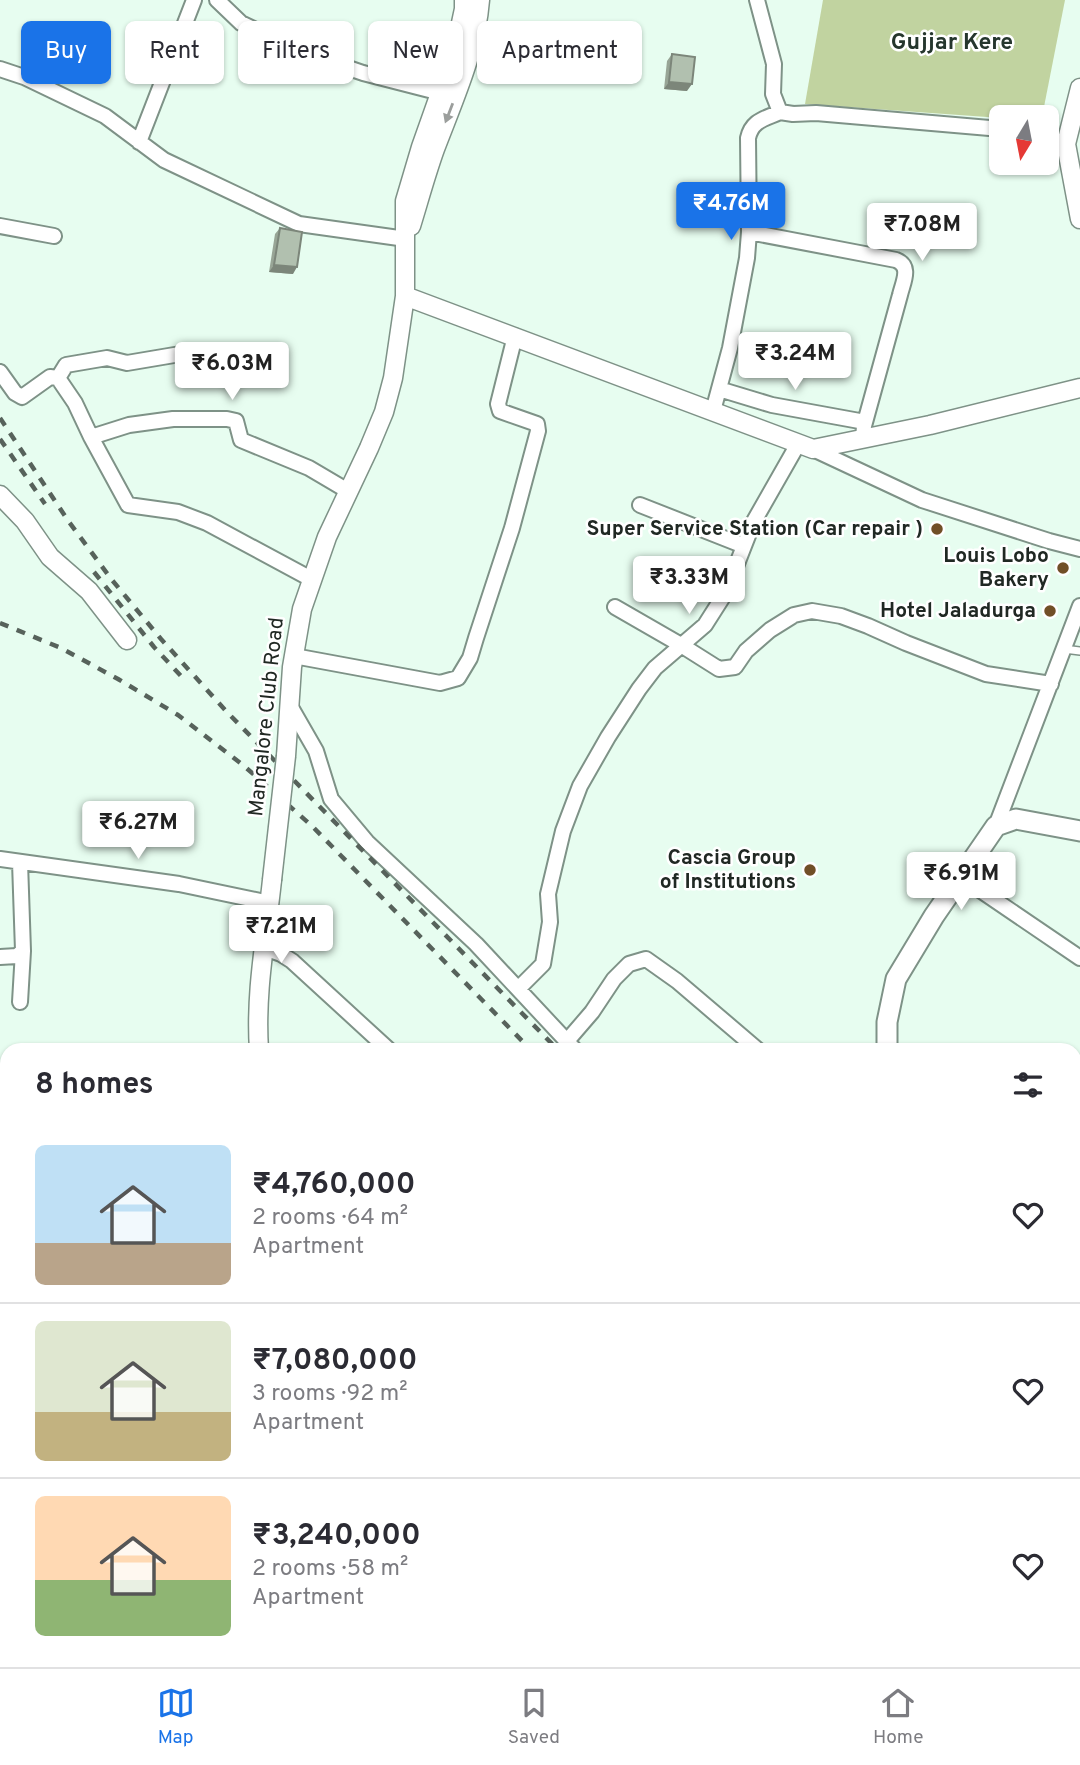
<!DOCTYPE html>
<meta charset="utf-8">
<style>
:root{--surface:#fff;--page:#f2f2f3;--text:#2b2b33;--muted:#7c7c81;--line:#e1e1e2;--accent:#1a73e8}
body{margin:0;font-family:Overpass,sans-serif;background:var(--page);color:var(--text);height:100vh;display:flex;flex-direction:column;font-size:26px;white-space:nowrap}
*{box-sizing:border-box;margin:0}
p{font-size:23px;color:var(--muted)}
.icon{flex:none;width:38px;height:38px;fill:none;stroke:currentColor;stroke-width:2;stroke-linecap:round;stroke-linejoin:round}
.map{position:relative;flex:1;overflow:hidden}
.details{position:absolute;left:0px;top:1043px;width:1082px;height:625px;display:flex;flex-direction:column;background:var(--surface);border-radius:21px 21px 0 0;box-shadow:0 2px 5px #0004}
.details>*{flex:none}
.banner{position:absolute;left:21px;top:21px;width:700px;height:63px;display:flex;gap:14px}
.needle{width:46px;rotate:190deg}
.fabs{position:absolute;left:989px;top:105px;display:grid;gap:14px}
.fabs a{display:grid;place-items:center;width:70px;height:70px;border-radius:10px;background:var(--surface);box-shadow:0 2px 5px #0004;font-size:35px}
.price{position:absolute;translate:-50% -60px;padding:0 16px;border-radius:7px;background:#fff;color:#222;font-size:23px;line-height:46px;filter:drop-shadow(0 2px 4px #0008)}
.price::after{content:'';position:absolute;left:50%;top:42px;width:21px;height:16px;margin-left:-10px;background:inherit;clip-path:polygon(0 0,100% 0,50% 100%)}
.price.selected{background:var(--accent);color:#fff}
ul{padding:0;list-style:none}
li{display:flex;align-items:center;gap:21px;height:175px;padding:0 35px}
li+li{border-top:2px solid var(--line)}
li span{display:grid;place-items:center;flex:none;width:196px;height:140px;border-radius:10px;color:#555}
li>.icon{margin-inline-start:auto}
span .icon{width:84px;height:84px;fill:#fffc;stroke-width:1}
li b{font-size:30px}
h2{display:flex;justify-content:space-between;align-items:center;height:84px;padding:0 35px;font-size:30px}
.chip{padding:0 24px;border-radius:10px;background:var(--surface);box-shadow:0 2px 5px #0004;font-size:24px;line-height:63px}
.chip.selected{background:var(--accent);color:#fff}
.tab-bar{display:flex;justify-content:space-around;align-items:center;height:98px;border-top:2px solid var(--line);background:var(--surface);font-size:19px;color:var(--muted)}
.tab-bar a{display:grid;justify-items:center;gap:4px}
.tab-bar .selected{color:var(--accent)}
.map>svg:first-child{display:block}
.green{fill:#c1d3a0}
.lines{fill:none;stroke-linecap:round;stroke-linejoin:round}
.service-casing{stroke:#7e9287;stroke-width:10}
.minor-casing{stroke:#7e9287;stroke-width:18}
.tertiary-casing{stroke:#7e9287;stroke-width:21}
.secondary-casing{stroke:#7e9287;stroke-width:23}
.service{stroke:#fff;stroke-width:7}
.minor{stroke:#fff;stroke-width:14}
.tertiary{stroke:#fff;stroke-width:18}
.secondary{stroke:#fff;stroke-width:19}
.rail{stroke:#57625b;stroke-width:4.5;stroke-dasharray:9 9;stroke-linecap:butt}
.tertiary-bridge-casing{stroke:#7e9287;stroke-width:21;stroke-linecap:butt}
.tertiary-bridge{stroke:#fff;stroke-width:18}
.wall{fill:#98a596}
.shaded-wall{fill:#7c867a}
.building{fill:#b1c0af;stroke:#7c867a;stroke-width:2}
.oneway{fill:#9b9e9c}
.poi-dot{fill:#714f27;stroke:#fff;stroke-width:2.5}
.labels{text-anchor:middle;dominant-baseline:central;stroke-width:5;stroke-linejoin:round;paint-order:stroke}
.poi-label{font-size:21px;font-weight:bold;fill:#202823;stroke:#fff;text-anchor:end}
.street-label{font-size:21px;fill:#202823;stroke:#fff}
.neighbourhood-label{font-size:23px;font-weight:bold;fill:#25362d;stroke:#fff}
</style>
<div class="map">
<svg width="1080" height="1667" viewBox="0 0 1080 1667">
<rect width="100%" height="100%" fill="#e7fdf0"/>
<!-- green -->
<path class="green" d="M823,0H1065L1042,117L1001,118L805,104Z"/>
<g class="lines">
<defs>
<path id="service" d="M1064,649L1080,651"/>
<path id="minor" d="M217,0L241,23L296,50L363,73L441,93
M757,0L774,64L773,94L780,112L793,114L816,113L1001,129
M0,69L24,77L105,116L164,160L299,224L406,239
M1046,136L1066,144
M139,142L194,0
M0,226L54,236
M749,232L896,260C912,266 903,282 900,295L864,426L863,439
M0,372L15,393L22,397L50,377L58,378
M58,378L75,403L91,437L128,505L178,512L207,523L313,580
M58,378L66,365L107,358L127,363L198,351
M719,389L772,405L865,422
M713,411L730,348L747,258L749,232L748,138C752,120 765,119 780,112
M91,437L129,425L173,419H227L236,421L241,440L309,468L348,491
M813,449L922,500L1049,541L1080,549
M640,505L744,546
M615,607L681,645L719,669L735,667L746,651L770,630L794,615L812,611L841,616L868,626L906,643L986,674L1051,684
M294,656L440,683L458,678L470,658L476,638L512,528L538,431L537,424L500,411L498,404L515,336
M289,704L316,751L331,799L367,842L476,944L575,1050
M996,826L1080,606
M0,859L179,884L270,903
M961,877L1080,958
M264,948L281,954L292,961L389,1050
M0,957L17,956L23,951L20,862
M518,989L543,964L550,922L548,894L563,831L580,786L608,737L639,689L655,668L705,625L726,592L753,523L798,444
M20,1002L23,951
M567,1041L592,1012L614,979L629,964L646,959L677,981L758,1050
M0,1144H7
M1074,1314L1080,1315
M1074,1569L1080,1574
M396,1661L400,1667
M569,1661L573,1667
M1057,1661L1063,1667
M7,1667H8
M659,1667L660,1661"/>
<path id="tertiary" d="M1080,88L1066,144L1080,219
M411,226C419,200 426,174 435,149C453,101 476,52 480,0
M405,296L813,449L930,425L1080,388
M0,495L25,521L50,557L89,591L127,640
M286,756L292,667L302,609L327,537L369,448L384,412L393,378L405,296V201L421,147L455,51L464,9V0
M259,1050C255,992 266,938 272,880"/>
<path id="secondary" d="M887,1050V1022L896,979L934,916L996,826L1016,819L1080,831
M0,1465L7,1460
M70,1667L75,1661"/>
</defs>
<!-- service casing -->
<use href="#service" class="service-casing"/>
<!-- minor casing -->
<use href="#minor" class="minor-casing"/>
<!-- tertiary casing -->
<use href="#tertiary" class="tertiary-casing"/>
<!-- secondary casing -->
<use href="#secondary" class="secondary-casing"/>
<!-- service -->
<use href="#service" class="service"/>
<!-- minor -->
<use href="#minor" class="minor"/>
<!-- tertiary -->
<use href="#tertiary" class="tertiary"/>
<!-- secondary -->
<use href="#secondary" class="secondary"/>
<!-- rail -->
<path class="rail" d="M0,418L69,522L112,580L161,639L226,711L558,1050
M0,439L45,504
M94,572L154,647L181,676
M0,623L61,648L118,679L178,715L243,765L312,826L531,1050
M1074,1586L1080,1592
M1074,1600L1080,1606
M1074,1617L1080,1623"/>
<defs>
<path id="tertiary-bridge" d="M272,880L286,756"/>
</defs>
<!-- tertiary-bridge casing -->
<use href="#tertiary-bridge" class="tertiary-bridge-casing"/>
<!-- tertiary-bridge -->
<use href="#tertiary-bridge" class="tertiary-bridge"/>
</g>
<!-- wall -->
<path class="wall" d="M672,54L687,91L664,89L667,61Z
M280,228L293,274L269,272L275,234Z"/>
<!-- shaded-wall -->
<path class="shaded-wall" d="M669,82L692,84L687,91L664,89Z
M274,265L297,267L293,274L269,272Z"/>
<!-- building -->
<path class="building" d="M672,54L695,57L692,84L669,82Z
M280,228L302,232L297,267L274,265Z"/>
<!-- one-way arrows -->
<defs><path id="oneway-solid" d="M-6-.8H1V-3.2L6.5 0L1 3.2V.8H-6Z" transform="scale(1.75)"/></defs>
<use class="oneway" href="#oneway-solid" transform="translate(449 113) rotate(111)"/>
<!-- markers -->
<g class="poi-dot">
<circle cx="937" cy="529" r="7"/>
<circle cx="1063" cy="568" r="7"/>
<circle cx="1050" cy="611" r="7"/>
<circle cx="810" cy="870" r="7"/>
</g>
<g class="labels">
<!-- poi labels -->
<g class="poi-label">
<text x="923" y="529">Super Service Station (Car repair )</text>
<text x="1049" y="556">Louis Lobo<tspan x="1049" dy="24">Bakery</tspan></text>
<text x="1036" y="611">Hotel Jaladurga</text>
<text x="796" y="858">Cascia Group<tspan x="796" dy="24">of Institutions</tspan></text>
</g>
<!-- street labels -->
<g class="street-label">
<text transform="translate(267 717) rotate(-84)">Mangalore Club Road</text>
</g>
<!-- neighbourhood labels -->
<g class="neighbourhood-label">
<text x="952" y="43">Gujjar Kere</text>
</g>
</g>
</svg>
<div class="fabs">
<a><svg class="needle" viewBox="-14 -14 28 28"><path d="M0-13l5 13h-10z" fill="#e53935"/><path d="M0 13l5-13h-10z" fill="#7c7c81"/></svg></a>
</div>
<b class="price selected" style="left:731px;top:242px">₹4.76M</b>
<b class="price" style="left:922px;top:263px">₹7.08M</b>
<b class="price" style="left:795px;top:392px">₹3.24M</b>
<b class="price" style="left:232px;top:402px">₹6.03M</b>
<b class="price" style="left:689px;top:616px">₹3.33M</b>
<b class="price" style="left:138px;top:861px">₹6.27M</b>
<b class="price" style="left:961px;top:912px">₹6.91M</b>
<b class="price" style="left:281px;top:965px">₹7.21M</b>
<div class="banner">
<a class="chip selected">Buy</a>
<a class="chip">Rent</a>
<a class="chip">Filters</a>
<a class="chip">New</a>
<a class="chip">Apartment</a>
</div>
<section class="details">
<h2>8 homes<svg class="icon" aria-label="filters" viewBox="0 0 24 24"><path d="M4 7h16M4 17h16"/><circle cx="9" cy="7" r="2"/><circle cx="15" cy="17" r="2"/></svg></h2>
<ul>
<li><span style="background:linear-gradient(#bfe0f5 70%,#b9a48a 0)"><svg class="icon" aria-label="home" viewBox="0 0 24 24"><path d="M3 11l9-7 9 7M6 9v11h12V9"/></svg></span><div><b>₹4,760,000</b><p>2 rooms · 64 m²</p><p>Apartment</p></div><svg class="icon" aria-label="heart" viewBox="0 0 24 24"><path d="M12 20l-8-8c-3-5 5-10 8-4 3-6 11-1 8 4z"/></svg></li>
<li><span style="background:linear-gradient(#dfe7d0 65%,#c2b280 0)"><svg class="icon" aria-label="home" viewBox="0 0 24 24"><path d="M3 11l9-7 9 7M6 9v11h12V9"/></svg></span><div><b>₹7,080,000</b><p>3 rooms · 92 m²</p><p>Apartment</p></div><svg class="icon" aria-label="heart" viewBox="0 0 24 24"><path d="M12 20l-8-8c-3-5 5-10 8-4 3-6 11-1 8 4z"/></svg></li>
<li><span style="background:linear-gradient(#ffd9b3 60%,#8fb573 0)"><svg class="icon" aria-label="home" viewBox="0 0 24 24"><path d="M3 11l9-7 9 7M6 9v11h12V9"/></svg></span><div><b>₹3,240,000</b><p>2 rooms · 58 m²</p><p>Apartment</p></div><svg class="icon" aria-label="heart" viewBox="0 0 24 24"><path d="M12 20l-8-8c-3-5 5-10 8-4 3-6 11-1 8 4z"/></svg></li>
</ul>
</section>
</div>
<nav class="tab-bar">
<a class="selected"><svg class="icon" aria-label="map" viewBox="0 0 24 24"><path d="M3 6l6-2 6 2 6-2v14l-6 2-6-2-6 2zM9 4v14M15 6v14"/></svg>Map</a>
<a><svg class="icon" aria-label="saved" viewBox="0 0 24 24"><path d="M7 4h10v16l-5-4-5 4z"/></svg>Saved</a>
<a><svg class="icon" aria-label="home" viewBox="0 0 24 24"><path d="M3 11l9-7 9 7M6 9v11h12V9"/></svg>Home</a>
</nav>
